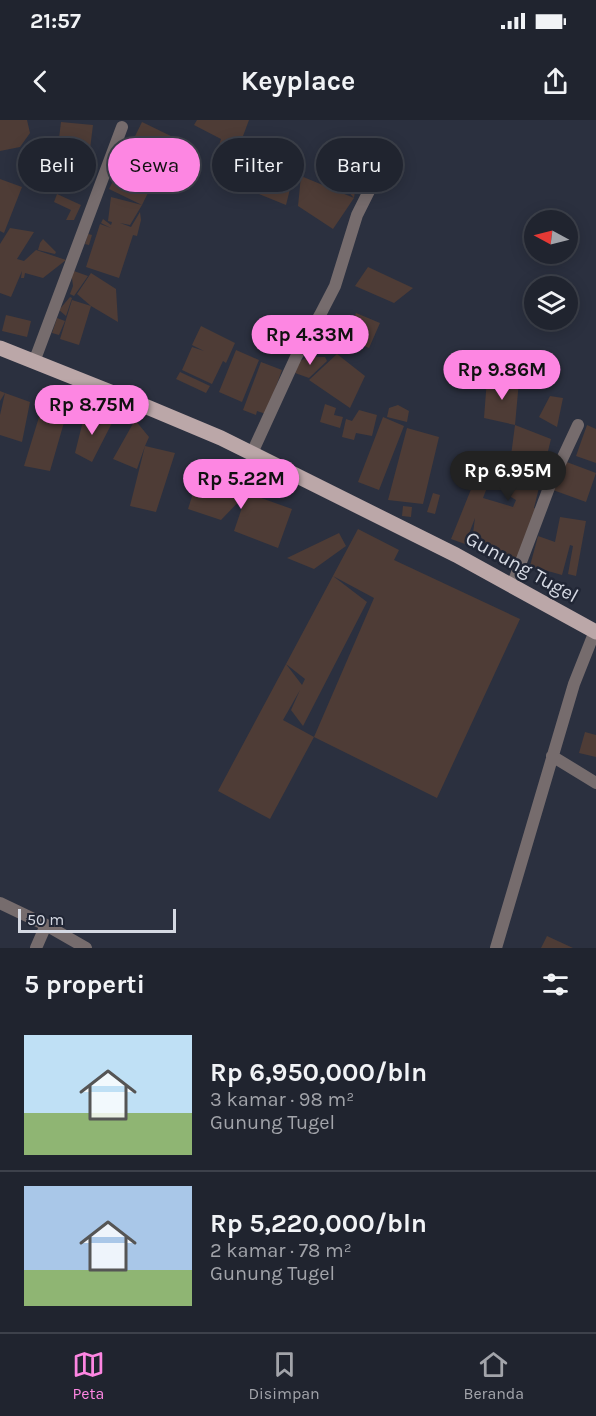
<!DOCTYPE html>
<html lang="id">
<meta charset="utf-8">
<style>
:root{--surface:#20242f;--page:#282c37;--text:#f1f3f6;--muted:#a2a4aa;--line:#3d414b;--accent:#fd86e2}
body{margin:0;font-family:Karla,sans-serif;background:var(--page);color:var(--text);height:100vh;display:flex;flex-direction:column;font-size:22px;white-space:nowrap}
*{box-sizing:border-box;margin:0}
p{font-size:20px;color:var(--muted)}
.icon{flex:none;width:33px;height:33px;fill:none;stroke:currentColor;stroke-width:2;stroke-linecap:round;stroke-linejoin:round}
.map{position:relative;height:828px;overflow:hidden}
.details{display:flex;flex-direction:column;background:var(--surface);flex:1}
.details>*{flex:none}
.banner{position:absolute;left:18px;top:18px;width:561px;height:54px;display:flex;gap:12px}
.needle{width:39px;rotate:277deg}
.buttons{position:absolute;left:524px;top:90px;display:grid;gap:12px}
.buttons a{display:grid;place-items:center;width:54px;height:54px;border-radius:50%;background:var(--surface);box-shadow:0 3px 15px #0003,0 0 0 2px var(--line);font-size:30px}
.scale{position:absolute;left:18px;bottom:15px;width:158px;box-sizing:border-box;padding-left:6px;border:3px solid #d5d9e3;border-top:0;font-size:16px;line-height:21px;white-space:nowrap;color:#d5d9e3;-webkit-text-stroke:4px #212635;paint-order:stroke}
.price{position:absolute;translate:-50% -51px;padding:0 14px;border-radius:21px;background:var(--accent);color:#111;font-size:20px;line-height:39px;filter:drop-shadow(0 2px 3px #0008)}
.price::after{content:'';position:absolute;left:50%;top:36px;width:18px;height:14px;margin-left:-9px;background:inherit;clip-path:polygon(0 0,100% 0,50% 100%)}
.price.current{background:#222;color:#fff}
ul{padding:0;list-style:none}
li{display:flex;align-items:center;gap:18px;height:150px;padding:0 24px}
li+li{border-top:2px solid var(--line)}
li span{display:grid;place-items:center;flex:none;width:168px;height:120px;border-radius:0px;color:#555}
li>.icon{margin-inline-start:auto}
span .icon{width:72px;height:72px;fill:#fffc;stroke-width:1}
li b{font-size:26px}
h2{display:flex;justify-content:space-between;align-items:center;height:72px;padding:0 24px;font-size:26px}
.pill{padding:0 21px;border-radius:27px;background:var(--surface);box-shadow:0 3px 15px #0003,0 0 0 2px var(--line);font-size:21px;line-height:54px}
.pill.current{background:var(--accent);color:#111}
.status{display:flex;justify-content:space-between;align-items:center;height:42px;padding:0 30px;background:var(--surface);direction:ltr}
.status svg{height:16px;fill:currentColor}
header{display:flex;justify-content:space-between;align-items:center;height:78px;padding:0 24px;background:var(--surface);font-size:27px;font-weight:700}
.menu{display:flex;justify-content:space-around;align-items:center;height:84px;border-top:2px solid var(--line);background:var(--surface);font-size:16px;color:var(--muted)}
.menu a{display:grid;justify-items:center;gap:3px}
.menu .current{color:var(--accent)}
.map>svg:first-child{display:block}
.building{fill:#4e3c36;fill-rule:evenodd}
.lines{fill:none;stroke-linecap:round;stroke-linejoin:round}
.minor{stroke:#766c6d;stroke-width:12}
.primary{stroke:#bba7a8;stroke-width:15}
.labels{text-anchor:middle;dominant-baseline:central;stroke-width:5;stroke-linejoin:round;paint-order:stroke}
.street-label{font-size:20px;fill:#d5d9e3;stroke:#212635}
</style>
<div class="status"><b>21:57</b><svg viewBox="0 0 49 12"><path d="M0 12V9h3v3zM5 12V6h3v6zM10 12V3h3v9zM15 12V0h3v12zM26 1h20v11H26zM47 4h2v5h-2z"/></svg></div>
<header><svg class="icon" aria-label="back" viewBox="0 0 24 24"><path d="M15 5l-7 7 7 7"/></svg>Keyplace<svg class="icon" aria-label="share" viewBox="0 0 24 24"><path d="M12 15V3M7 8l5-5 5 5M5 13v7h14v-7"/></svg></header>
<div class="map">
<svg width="596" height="828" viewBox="0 0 596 828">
<rect width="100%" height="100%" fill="#2b303f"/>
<!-- building -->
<path class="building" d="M0,0H27L30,13L20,27L0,31Z
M197,0H249L240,24L224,20L248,28L239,54L213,45L221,19L194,5Z
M61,2L93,5L89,37L57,35Z
M142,2L175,18L142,85L109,69Z
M36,26L48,30L46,37L25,30Z
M321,32L361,33L354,78L333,109L298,86L301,56L354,78L329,50Z
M252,35L295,49L286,85L244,68Z
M69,36L82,40L75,61L54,54L58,40L67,43Z
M0,59L22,67L4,113L0,111Z
M57,74L81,85L74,100H66L71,90L54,82Z
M111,77L142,85L130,105L120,103L131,107L140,92L141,100L137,116L133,115L119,158L86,147L100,104L111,108L101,103L103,99L111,105L112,102L108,101Z
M10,108L34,112L17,139L24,141L36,130L66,140L43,158L25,153L24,158H21L22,151L11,177L0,173V124Z
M88,114L92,115L89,125L85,124Z
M43,119L56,132L55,134L38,130L40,123Z
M368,147L413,168L394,183L355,166Z
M71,150L88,156L74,176L70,174L73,166Z
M91,153L116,169L118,202L91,186L77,174Z
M70,177L72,178L66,196L59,190Z
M72,180L91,186L79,225L60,219Z
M356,193L380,203L369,228L345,218Z
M6,195L31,201L27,217L2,211Z
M57,198L65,201L59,215L52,213Z
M201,206L235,223L226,243L223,241L212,264L182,250L192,227L204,231L192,225Z
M236,230L259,240L242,282L219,272Z
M337,234L365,256L350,288L309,260Z
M308,237H325L327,241L309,258L295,253L300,241Z
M261,242L282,250L266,294L257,291L256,295L243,290Z
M180,252L210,266L206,273L176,259Z
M487,259L519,261L515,305L484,298Z
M0,271L5,273L30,282L22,322L0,315V295L5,273L0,281Z
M550,276L563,278L557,307L539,297Z
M43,284L67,292L50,351L24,346Z
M325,284L336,288L334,295L343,297L340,308L320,302Z
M398,285L409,291L407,302L387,297L389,288Z
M359,290L377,295L372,316L356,313L354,320L342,317L346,299L352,301Z
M85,293L113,301L92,342L75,333Z
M383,297L404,306L379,370L358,362Z
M135,300L149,317L145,326L175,333L156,392L130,386L145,326L137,349L113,339Z
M515,305L551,319L534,388L540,390L515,452L494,435L497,426L472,421L475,398L465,424L451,419L478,352L491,357L483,378L513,387L516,380L506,374Z
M587,305L596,309V343L576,336Z
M407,308L439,317L423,384L388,380Z
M564,341L596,353L586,382L553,370Z
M200,351L247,373L292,389L278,428L234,411L247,373L221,400L188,389Z
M433,373L440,375L435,394L427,392Z
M403,386L412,387L411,397L402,396Z
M560,397L586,401L576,456L568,454L573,426L570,425L562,455L530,446L538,416L555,422Z
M358,409L399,430L394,440L520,499L437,678L314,617L270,699L218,671L286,544L302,565L305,559L286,544ZM333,456L374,478L314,617L283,600L300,570L291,590L303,606L367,482Z
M339,413L346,426L314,449L287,438Z
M585,612L596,615V637L579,633Z
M547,816L573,828H541Z"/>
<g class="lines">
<!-- minor -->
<path class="minor" d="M34,242L122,7
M252,333L296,237L320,195L335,166L357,95L381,47
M512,466L550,365L578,305
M552,636L596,663
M0,783L46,805L86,828
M36,828L46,805
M496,828L574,564L595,511"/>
<!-- primary -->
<path class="primary" d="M0,228L128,279L221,318L456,435L596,512"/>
</g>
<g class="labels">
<!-- street labels -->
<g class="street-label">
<text transform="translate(522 447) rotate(29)">Gunung Tugel</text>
</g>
</g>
</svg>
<div class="buttons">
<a><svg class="needle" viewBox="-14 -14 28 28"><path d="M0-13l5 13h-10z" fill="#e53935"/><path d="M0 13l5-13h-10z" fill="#a2a4aa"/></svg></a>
<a><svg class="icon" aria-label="layers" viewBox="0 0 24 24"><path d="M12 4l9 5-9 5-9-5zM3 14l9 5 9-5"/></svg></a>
</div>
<div class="scale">50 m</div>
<b class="price" style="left:310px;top:246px">Rp 4.33M</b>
<b class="price" style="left:502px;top:281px">Rp 9.86M</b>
<b class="price" style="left:92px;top:316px">Rp 8.75M</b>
<b class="price current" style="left:508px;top:382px">Rp 6.95M</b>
<b class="price" style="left:241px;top:390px">Rp 5.22M</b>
<div class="banner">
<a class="pill">Beli</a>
<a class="pill current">Sewa</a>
<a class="pill">Filter</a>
<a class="pill">Baru</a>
</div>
</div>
<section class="details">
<h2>5 properti<svg class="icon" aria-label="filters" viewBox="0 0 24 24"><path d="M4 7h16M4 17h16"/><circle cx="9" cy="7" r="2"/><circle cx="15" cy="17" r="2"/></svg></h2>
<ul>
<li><span style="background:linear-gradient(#bfe0f5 65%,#8fb573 0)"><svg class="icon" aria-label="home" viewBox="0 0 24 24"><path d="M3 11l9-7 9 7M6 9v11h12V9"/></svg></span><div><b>Rp 6,950,000/bln</b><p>3 kamar · 98 m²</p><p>Gunung Tugel</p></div></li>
<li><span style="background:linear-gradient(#a9c7e8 70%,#8fb573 0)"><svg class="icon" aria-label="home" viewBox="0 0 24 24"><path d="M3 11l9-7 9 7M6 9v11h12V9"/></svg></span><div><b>Rp 5,220,000/bln</b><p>2 kamar · 78 m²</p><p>Gunung Tugel</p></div></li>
</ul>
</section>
<nav class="menu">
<a class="current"><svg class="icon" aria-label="map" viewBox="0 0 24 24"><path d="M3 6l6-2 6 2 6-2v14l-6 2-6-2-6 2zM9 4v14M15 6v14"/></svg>Peta</a>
<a><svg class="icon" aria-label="saved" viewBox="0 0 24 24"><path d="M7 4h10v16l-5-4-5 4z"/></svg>Disimpan</a>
<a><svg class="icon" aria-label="home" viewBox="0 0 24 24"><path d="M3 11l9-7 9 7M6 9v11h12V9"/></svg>Beranda</a>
</nav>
